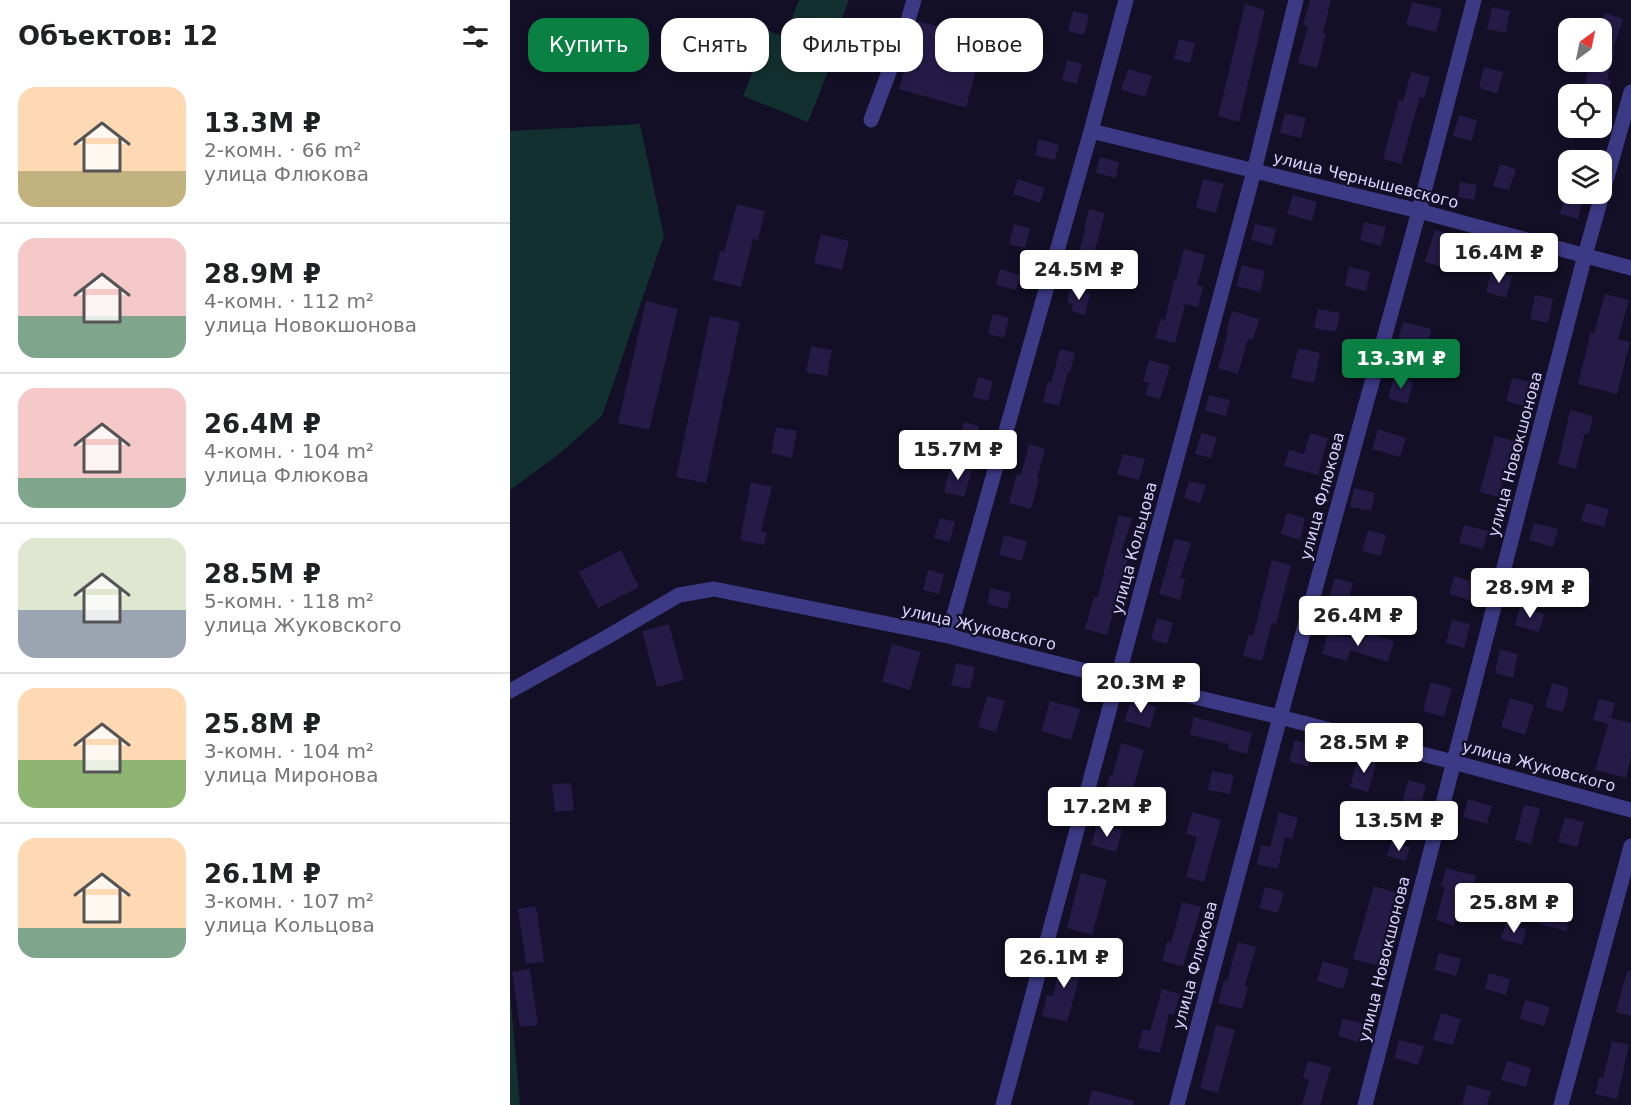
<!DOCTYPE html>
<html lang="ru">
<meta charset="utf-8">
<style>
:root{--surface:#fff;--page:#f2f2f2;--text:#202124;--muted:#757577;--line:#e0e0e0;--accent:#0b8043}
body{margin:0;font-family:"DejaVu Sans",sans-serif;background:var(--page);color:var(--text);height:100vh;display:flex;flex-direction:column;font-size:22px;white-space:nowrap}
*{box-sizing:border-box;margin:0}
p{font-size:20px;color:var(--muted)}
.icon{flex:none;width:33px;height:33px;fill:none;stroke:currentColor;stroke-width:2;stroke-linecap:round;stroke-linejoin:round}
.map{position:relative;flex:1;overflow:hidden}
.details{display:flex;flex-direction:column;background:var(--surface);width:510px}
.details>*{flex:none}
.banner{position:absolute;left:18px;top:18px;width:570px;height:54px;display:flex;gap:12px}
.needle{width:39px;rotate:33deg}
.buttons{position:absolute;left:1048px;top:18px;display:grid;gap:12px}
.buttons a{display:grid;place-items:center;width:54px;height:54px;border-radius:12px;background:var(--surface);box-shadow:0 3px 9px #0003;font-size:30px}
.price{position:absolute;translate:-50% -51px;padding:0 14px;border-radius:6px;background:#fff;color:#222;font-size:20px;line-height:39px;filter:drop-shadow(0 2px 3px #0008)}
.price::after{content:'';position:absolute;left:50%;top:36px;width:18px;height:14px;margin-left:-9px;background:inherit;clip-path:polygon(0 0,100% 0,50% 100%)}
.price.current{background:var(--accent);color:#fff}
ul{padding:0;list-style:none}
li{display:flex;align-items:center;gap:18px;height:150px;padding:0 18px}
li+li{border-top:2px solid var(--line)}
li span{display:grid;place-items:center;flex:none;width:168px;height:120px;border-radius:18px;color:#555}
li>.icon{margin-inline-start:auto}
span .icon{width:72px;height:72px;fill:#fffc;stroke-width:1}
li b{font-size:26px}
h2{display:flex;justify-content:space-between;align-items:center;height:72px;padding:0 18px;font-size:26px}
.chip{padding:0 21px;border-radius:18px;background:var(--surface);box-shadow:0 3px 9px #0003;font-size:21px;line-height:54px}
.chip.current{background:var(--accent);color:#fff}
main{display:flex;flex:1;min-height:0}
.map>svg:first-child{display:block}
.green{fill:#12302f}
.building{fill:#241b47}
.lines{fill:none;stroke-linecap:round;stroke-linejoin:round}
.minor{stroke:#3d3a85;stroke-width:15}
.labels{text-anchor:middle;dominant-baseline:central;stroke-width:4.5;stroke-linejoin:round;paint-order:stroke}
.street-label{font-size:16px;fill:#d9d4ff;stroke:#130f26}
</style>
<main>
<section class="details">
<h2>Объектов: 12<svg class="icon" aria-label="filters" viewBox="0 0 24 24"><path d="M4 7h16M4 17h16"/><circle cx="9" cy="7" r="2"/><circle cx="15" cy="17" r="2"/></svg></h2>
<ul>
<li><span style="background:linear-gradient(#ffd9b3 70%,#c2b280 0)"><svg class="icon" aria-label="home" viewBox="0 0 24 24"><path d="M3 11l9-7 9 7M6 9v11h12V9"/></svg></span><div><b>13.3M ₽</b><p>2-комн. · 66 m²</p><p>улица Флюкова</p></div></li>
<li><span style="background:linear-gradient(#f6c9c9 65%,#7fa58c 0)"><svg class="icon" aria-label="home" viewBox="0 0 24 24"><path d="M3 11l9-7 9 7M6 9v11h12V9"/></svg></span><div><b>28.9M ₽</b><p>4-комн. · 112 m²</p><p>улица Новокшонова</p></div></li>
<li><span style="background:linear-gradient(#f6c9c9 75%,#7fa58c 0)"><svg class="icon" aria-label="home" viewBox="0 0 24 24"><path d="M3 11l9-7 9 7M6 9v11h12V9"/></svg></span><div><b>26.4M ₽</b><p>4-комн. · 104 m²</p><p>улица Флюкова</p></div></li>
<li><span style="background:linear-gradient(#dfe7d0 60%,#9aa5b1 0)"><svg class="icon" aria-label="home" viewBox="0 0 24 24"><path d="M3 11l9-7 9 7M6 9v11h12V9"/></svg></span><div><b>28.5M ₽</b><p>5-комн. · 118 m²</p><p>улица Жуковского</p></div></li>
<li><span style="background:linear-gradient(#ffd9b3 60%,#8fb573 0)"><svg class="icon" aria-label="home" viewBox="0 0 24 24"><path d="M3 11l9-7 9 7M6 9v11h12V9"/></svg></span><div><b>25.8M ₽</b><p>3-комн. · 104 m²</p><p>улица Миронова</p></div></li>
<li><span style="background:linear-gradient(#ffd9b3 75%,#7fa58c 0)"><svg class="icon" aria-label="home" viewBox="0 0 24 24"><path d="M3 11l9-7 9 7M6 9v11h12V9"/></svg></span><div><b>26.1M ₽</b><p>3-комн. · 107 m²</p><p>улица Кольцова</p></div></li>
</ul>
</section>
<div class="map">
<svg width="1121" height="1105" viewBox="0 0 1121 1105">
<rect width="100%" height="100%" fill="#130f26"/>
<!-- green -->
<path class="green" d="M289,0H339L320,50L276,33Z
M259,31L324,56L298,122L233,96Z
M130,124L154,236L92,416L48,455L0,490V131Z
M0,992L10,1105H0Z"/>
<!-- building -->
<path class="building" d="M800,0H821L813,33L816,34L807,68L788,63L798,26L793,25Z
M902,2L932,9L926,32L896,25Z
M735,4L755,10L729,122L708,116Z
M982,7L1000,11L996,33L977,29Z
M563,11L579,15L574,35L558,31Z
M1095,13L1113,19L1103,49L1105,50L1097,80L1101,81L1097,94H1079L1072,93L1081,62H1092V23Z
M408,21L474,39L456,108L389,89Z
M669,39L685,43L680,63L664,59Z
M557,60L572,64L567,84L552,80Z
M974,67L993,72L987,94L969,88Z
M618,69L642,76L635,97L611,90Z
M901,72L920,77L914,98L910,97L891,164L873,159L889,100L893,101Z
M775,113L796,118L791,138L770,133Z
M949,115L967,120L962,141L943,136Z
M1061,128H1096L1092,140L1061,130Z
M529,139L549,145L545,160L525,155Z
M590,157L609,162L606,178L586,173Z
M990,164L1006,169L999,190L983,186Z
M508,179L535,188L530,203L503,194Z
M693,179L714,184L706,213L686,208Z
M950,182L967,185L964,200L948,197Z
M1056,191H1059V194L1074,195L1068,219L1050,214Z
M783,195L807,202L802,221L777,214Z
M227,204L255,211L248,240L243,239L231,287L203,280L210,251L214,252Z
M579,209L595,213L585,250L592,252L589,264L567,258L575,230L574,229Z
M854,222L876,227L871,246L850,240Z
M504,224L520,228L515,248L499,244Z
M745,224L766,229L762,246L741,240Z
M925,230L945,236L935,268L915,262Z
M311,234L339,241L332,270L304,263Z
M674,249L695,255L687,285L693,287L688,307L675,304L665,343L645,338L651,319L655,320L664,280H666Z
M732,265L755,271L750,292L726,286Z
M839,267L860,272L856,291L835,286Z
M490,269L510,275L506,290L486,285Z
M981,271L1002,276L996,298L976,292Z
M560,289L580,294L575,315L561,311L563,304L557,303Z
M1095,294L1119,300L1108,339L1120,342L1107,394L1068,384L1081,332L1084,333Z
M1025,295L1043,299L1038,323L1020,319Z
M136,301L168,309L139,430L108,423Z
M808,309L830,313L826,332L804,328Z
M722,311L749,319L743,340L738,339L728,374L708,368L718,333L716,332Z
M483,314L499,318L494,338L478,334Z
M200,316L230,322L196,483L166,477Z
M893,322L921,329L916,351L887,344Z
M301,346L322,350L317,376L296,372Z
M788,348L810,353L804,383L781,378Z
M550,349L565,353L560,373L558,372L549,406L533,402L538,382L541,383Z
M639,360L660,366L650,399L635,395L639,383L633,382Z
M468,377L483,381L478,401L463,397Z
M884,377L903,382L897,404L878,398Z
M1002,378L1020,382L1014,406L996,401Z
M699,395L720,400L716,416L695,411Z
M1060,410L1083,416L1079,434L1075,433L1066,469L1048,464Z
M454,422L469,426L464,446L449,442Z
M266,427L287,431L282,458L261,453Z
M868,429L896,438L890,457L862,449Z
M691,433L707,437L701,458L685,454Z
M800,433L818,438L808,475L774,466L779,450L794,454Z
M985,436L1009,442L1004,460L999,459L988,497L970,492Z
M519,444L535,449L527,479H529L521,509L499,503L507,474L511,475Z
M613,454L635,459L629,480L607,474Z
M441,464L462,470L454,497L434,492Z
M679,481L696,485L690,503L674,498Z
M241,482L262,487L251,531L257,532L254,545L230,540Z
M844,488L865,493L861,511L840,507Z
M1076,503L1099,509L1094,527L1071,521Z
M777,513L795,518L790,540L771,534Z
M609,515L622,519L611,553L619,555L597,635L575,629L584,597L587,598Z
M430,518L445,522L440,542L424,538Z
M1024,523L1048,529L1043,547L1019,540Z
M954,525L978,531L973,549L949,543Z
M858,530L876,535L871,556L852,551Z
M494,535L517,541L512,561L489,555Z
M665,538L681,543L670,578L675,579L670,600L649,594Z
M111,550L129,587L88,608L69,572Z
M762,560L781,565L766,624L762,623L752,661L733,656L739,634L743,636Z
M418,570L434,574L429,594L413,590Z
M1058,572L1082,579L1077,597L1053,590Z
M944,576L967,583L962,601L939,594Z
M825,578L843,583L837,604L819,599Z
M481,588L501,593L497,609L477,604Z
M1010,607L1034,614L1029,632L1005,625Z
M647,618L663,623L657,644L641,639Z
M942,620L960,624L954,648L936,643Z
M159,624L174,680L147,687L132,631Z
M818,632L854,641L856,632L884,641L878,662L840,650L837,661L812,654Z
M382,644L411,652L400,690L372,682Z
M990,649L1008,654L1003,678L985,673Z
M446,663L465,667L460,689L441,685Z
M921,682L942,688L934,717L913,711Z
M1042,683L1059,688L1053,712L1035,707Z
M477,696L495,701L486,732L468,727Z
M1000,698L1024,705L1015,735L991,727Z
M1089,699L1105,703L1101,718L1121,723V758L1116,778L1085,770L1098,724L1083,720Z
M621,700L646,706L640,728L615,721Z
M540,701L570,709L561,740L531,731Z
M684,717L742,733L737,754L718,749L719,744L680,735Z
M785,740L803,746L798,767L779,761Z
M611,743L634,750L619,803L594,796L600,775L602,776Z
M849,755L867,760L858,792L840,787Z
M702,771L724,775L720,794L698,790Z
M898,780L916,785L910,808L892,803Z
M61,783L64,810L45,812L42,784Z
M958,799L982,806L977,824L953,817Z
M1014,805L1030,808L1021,844L1005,840Z
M682,812L711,820L694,882L676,877L687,837L676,834Z
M769,812L788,818L782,839L775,837L768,869L747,864L751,845L760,847Z
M1055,817L1074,822L1067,847L1048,842Z
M587,824L612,830L606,852L581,845Z
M881,842L900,847L896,861L877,856Z
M936,868L966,876L961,894L953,892L944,926L926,920L935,887L931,886Z
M571,873L597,880L582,935L557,928Z
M864,886L890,894L868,966L843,959Z
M755,887L774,892L768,913L749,908Z
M672,902L691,907L673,966L652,961L657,942L661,943Z
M1035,904L1061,912L1056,931L1030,924Z
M26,906L34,962L16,964L8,909Z
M996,924L1016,929L1012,945L991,939Z
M728,942L746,947L735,986L738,987L732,1009L708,1003L714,981H717Z
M553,953L575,958L557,1022L532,1016L537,995L543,996Z
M929,953L951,959L946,976L924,970Z
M813,961L839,969L833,989L807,981Z
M20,969L28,1025L10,1027L2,972Z
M1117,971H1121V1016L1106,1012Z
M979,973L1000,979L996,995L975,989Z
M652,989L670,994L664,1015L659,1014L650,1053L628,1048L633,1029L640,1031Z
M1015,1000L1040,1007L1034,1026L1010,1019Z
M931,1013L951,1019L943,1045L923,1040Z
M833,1018L856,1025L851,1043L828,1036Z
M706,1025L725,1030L708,1093L690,1088Z
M889,1040L914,1046L908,1065L884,1058Z
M1102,1041L1119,1045L1107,1099L1085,1094L1089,1077L1093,1078Z
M798,1061L821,1067L810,1105H792L799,1080L793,1078Z
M997,1061L1021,1068L1016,1087L991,1080Z
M957,1085L981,1091L977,1105H952Z
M582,1090L624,1101L623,1105H578Z"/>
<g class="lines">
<!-- minor -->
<path class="minor" d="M361,120L397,24L404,0
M581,131L909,211L1121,268
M438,636L581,131L616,0
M0,691L97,637L169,595L204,589L438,636L608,679L770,717L943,762L1121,810
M493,1105L744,171L786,0
M667,1105L770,717L909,211L964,0
M855,1105L1075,255L1121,92
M1051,1105L1121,846"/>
</g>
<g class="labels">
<!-- street labels -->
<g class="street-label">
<text transform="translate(856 180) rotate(14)">улица Чернышевского</text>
<text transform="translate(1005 454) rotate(-75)">улица Новокшонова</text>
<text transform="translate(812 496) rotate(-75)">улица Флюкова</text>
<text transform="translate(624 548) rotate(-75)">улица Кольцова</text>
<text transform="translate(469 627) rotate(13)">улица Жуковского</text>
<text transform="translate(1029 766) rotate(15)">улица Жуковского</text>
<text transform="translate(874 959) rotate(-76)">улица Новокшонова</text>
<text transform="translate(685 965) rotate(-75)">улица Флюкова</text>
</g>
</g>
</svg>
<div class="buttons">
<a><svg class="needle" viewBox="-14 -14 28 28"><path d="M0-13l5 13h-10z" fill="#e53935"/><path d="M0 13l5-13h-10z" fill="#757577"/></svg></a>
<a><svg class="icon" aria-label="locate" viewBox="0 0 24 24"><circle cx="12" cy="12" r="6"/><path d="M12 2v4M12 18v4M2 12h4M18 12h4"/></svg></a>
<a><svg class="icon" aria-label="layers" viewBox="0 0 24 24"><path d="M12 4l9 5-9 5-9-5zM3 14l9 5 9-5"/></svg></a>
</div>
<b class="price" style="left:989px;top:284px">16.4M ₽</b>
<b class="price" style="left:569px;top:301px">24.5M ₽</b>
<b class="price current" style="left:891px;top:390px">13.3M ₽</b>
<b class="price" style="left:448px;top:481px">15.7M ₽</b>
<b class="price" style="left:1020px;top:619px">28.9M ₽</b>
<b class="price" style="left:848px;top:647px">26.4M ₽</b>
<b class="price" style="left:631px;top:714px">20.3M ₽</b>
<b class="price" style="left:854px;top:774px">28.5M ₽</b>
<b class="price" style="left:597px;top:838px">17.2M ₽</b>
<b class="price" style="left:889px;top:852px">13.5M ₽</b>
<b class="price" style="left:1004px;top:934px">25.8M ₽</b>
<b class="price" style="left:554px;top:989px">26.1M ₽</b>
<div class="banner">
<a class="chip current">Купить</a>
<a class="chip">Снять</a>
<a class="chip">Фильтры</a>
<a class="chip">Новое</a>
</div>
</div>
</main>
